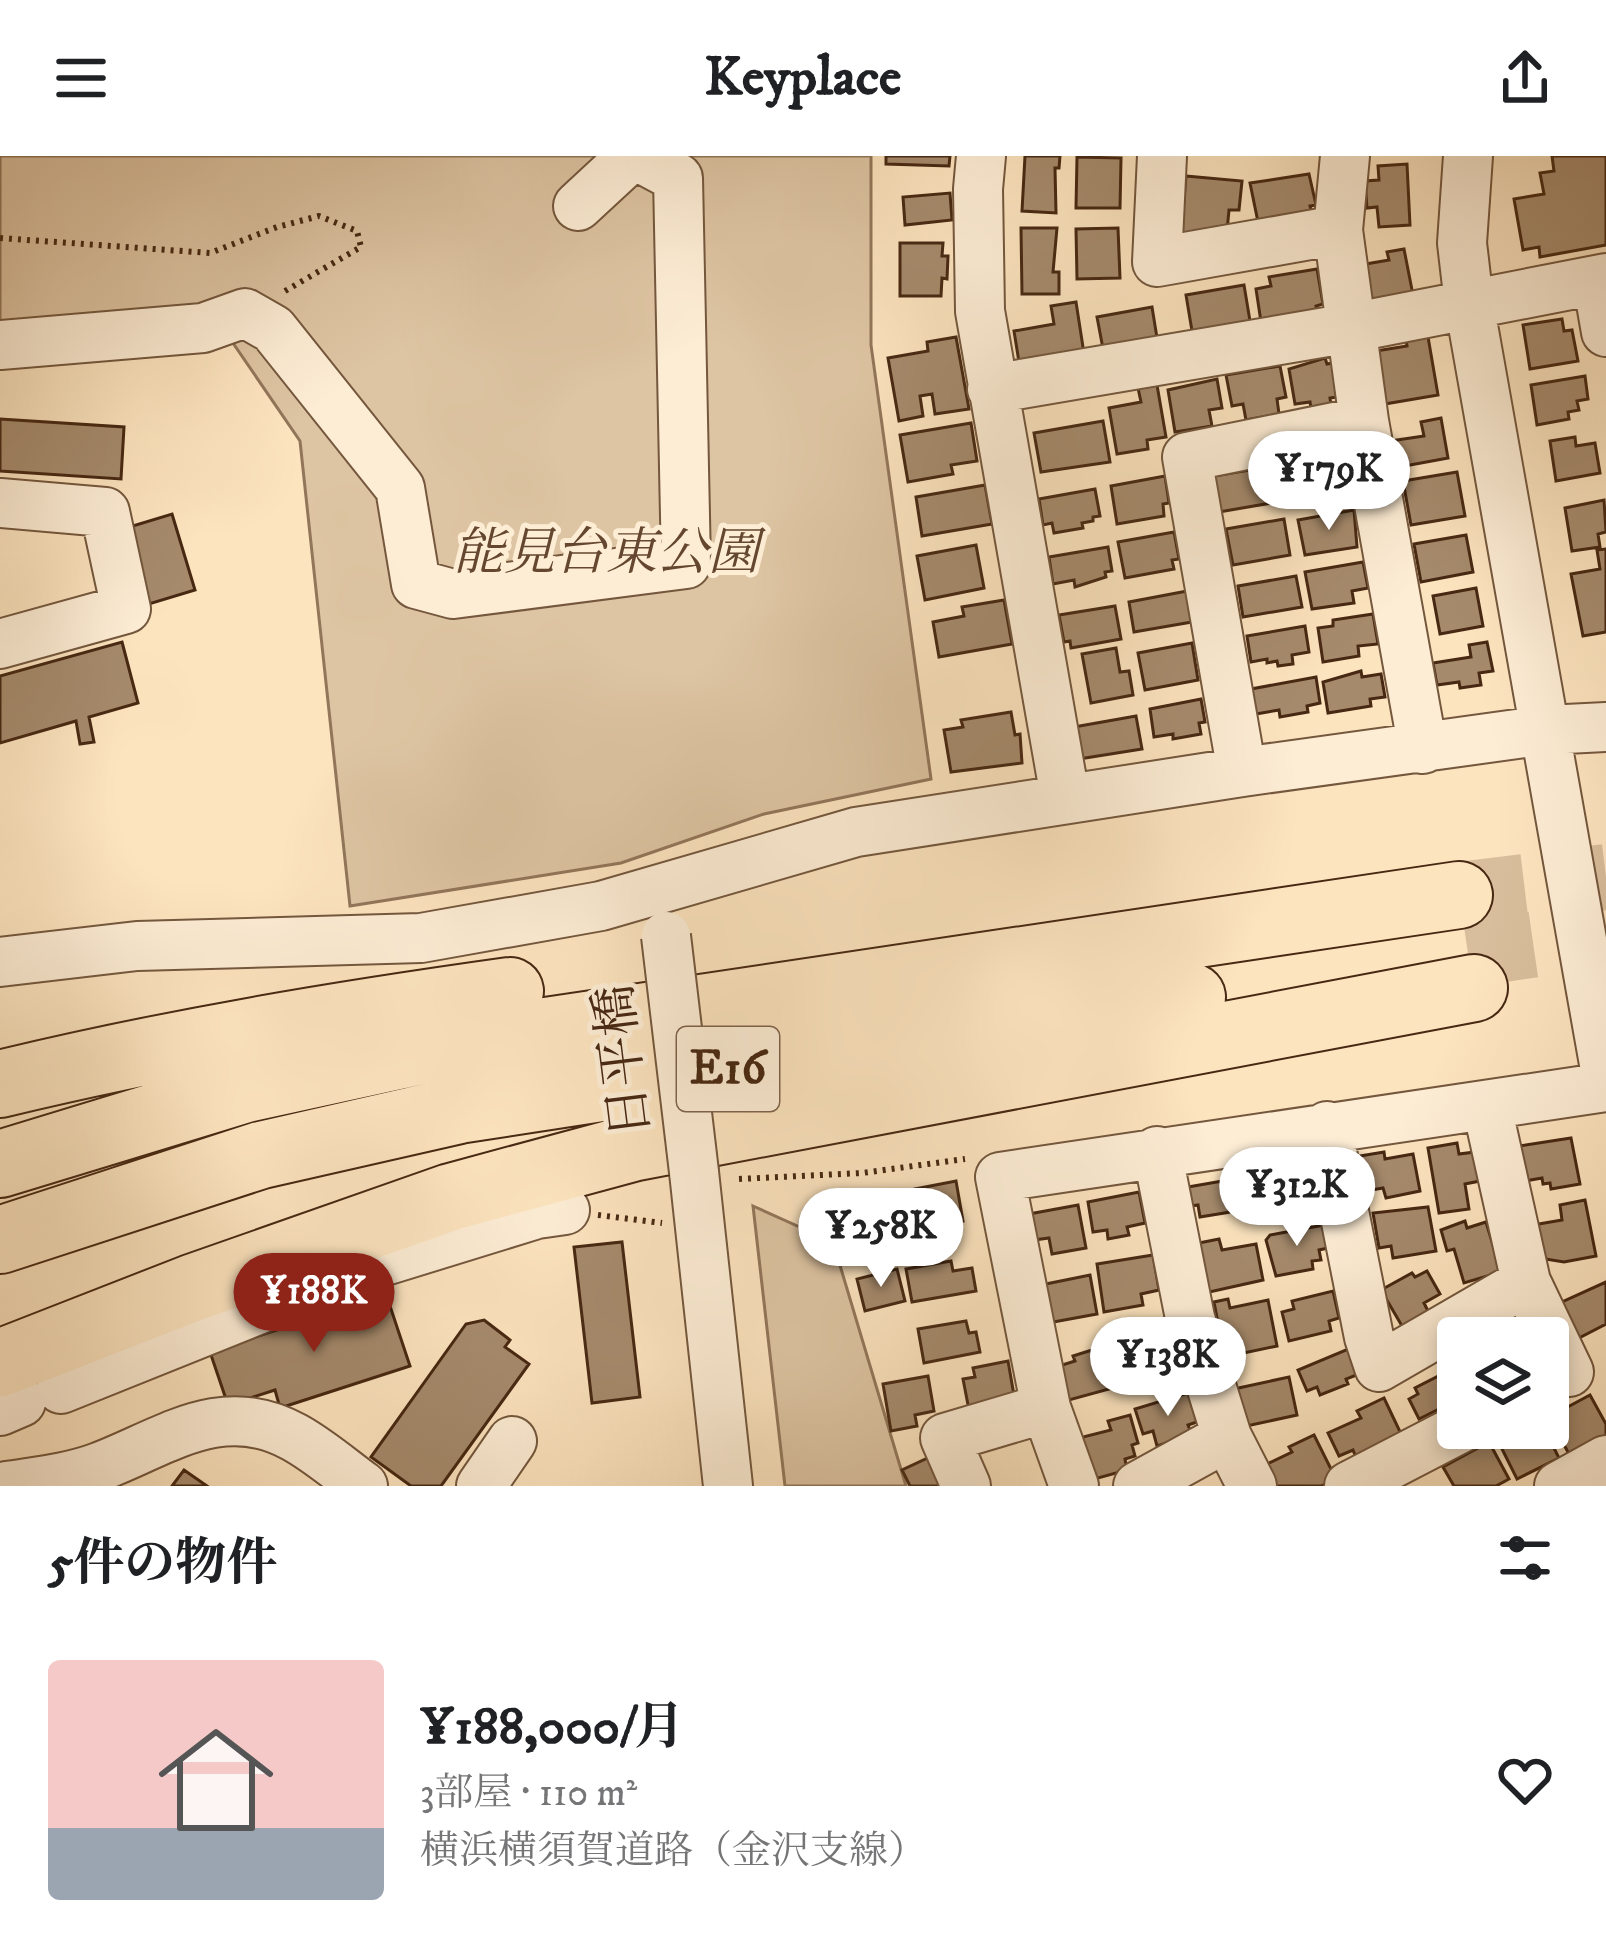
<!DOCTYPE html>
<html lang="ja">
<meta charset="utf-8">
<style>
:root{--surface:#fff;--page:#f6f6f6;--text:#202124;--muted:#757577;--line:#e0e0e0;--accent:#8f2418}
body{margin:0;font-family:"IM FELL DW Pica","Noto Serif JP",serif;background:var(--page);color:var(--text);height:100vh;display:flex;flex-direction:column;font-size:45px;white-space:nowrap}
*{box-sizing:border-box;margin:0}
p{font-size:39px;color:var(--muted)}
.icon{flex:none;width:66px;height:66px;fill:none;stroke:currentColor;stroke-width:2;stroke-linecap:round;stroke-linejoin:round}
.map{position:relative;height:1330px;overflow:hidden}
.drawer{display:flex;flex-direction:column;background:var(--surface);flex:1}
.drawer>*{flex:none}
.fabs{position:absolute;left:1437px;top:1161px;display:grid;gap:24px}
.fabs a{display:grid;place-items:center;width:132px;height:132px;border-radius:12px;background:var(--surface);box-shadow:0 6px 18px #0003;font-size:60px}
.price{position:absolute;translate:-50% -102px;padding:0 27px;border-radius:42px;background:#fff;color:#222;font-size:39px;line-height:78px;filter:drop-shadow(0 3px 6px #0008)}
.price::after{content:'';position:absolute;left:50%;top:72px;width:36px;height:27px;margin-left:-18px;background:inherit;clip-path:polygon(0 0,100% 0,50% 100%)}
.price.on{background:var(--accent);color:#fff}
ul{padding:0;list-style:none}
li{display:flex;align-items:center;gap:36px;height:300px;padding:0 48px}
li+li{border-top:3px solid var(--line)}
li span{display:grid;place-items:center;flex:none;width:336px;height:240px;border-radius:12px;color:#555}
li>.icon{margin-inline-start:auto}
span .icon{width:144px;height:144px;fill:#fffc;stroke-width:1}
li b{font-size:51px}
h2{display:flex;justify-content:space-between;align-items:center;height:144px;padding:0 48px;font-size:51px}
header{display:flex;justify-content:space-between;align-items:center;height:156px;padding:0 48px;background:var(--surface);font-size:54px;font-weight:800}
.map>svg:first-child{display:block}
.green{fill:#ddc4a2;stroke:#92765a;stroke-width:3}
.building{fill:#a58a6c;stroke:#472812;stroke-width:3}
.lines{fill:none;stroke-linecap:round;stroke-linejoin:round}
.highway-tunnel{stroke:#d8be9c;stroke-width:66;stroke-dasharray:66 33;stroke-linecap:butt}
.minor-casing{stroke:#74573d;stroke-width:52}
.highway-casing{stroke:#472812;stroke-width:70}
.path{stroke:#472812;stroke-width:6;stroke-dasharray:3 6;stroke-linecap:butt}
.minor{stroke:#fdedd5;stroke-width:48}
.highway{stroke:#fce4bf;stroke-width:66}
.minor-bridge-casing{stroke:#74573d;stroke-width:52;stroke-linecap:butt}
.minor-bridge{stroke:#fdedd5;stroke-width:48}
.labels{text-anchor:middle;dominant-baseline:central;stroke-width:10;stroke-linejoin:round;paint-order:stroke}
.shield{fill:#fdedd5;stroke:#7e634c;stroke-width:3}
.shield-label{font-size:48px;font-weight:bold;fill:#472812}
.park-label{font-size:51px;font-style:italic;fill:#65472f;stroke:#fdedd5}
.street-label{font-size:51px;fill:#472812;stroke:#fdedd5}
</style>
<header><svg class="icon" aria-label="menu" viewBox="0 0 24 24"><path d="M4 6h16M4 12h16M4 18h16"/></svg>Keyplace<svg class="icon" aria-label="share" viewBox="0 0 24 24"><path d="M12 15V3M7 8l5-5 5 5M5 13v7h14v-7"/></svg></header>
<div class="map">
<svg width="1606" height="1330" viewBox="0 0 1606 1330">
<rect width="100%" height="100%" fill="#fce4bf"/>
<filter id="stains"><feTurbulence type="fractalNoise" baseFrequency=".00167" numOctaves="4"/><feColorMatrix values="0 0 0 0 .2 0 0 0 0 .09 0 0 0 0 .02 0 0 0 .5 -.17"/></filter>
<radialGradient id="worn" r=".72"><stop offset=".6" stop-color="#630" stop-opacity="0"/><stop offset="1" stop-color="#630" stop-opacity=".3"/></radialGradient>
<!-- green -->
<path class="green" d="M0,0H871V189L931,623L764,658L621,707L350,750L300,285L209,152L0,171Z
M753,1050L833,1086L906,1330H785Z"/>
<!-- building -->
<path class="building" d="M886,0H950L949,10L886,8Z
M1025,0H1060L1059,12H1055L1056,57L1022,55Z
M1552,0H1606V89L1540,101L1539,91L1523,94L1514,43L1544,38L1540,17L1554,15Z
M1077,1L1121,2L1120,52H1076Z
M1407,8L1410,69L1379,71L1377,51L1367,52L1365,25L1379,24L1378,10Z
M1309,18L1316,49L1310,50L1311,54L1258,66L1250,27Z
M1186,20L1242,25L1239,54H1229L1227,75L1181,77Z
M950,37L952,64L905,69L903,41Z
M1021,72H1057L1053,116H1059V138H1022Z
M1118,72L1120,122L1077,123L1076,73Z
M900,87H943L942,100H948L947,123L942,122L941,140H900Z
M1404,93L1413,139L1368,148L1360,109L1389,104L1387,96Z
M1317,113L1323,148L1316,150L1317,156L1261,166L1256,133L1271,130L1269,121Z
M1244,129L1251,171L1193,181L1186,139Z
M1076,146L1085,204L1019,206L1014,175L1054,168L1051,150Z
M1152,151L1158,188L1104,198L1097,161Z
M1562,163L1564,175L1572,174L1578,205L1530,213L1523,169Z
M1427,175L1438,239L1385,248L1376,195L1407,190L1405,178Z
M956,181L969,253L935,258L932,238L920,240L923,260L899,265L888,202L928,195L927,186Z
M1325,202L1327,208L1338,206L1344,240L1330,242L1331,249L1311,252L1310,246L1295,248L1289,213Z
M1280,210L1286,241L1277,243L1279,258L1246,264L1243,248L1232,250L1226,219Z
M1585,220L1588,243L1577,245L1579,254L1568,256L1569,263L1537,269L1531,229Z
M1217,223L1222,252L1209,254L1212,270L1175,276L1168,234Z
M1157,229L1166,281L1147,284L1148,293L1117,298L1109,252L1141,246L1138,232Z
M1441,262L1448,302L1394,312L1390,285L1424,280L1421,266Z
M0,263L124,271L121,323L0,315Z
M1103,265L1110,306L1041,316L1034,277Z
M971,267L977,305L951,309L953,318L908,326L900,279Z
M1575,281L1576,290L1595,287L1600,317L1556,325L1550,285Z
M1347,299L1354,335L1293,346L1288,317L1304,314L1302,307Z
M1256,313L1259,327L1280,323L1283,345L1219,356L1214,320Z
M1457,316L1465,360L1411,369L1403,325Z
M1165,320L1169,347L1163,348L1164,360L1117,368L1111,330Z
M985,329L992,368L922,380L916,341Z
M1095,333L1100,360L1093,361V365L1082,367L1083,372L1054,377L1052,367L1043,369L1039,343Z
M1604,344L1606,376L1598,378L1600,391L1572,395L1565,352Z
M1354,354L1357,391L1305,399L1298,364Z
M172,358L195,434L149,448L126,372Z
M1284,363L1290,399L1233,409L1226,373Z
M1174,376L1179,403L1172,404L1174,413L1125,422L1118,386Z
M1466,379L1473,416L1421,426L1414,388Z
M976,389L984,432L925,444L917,400Z
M1108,391L1112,415L1105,416L1106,421L1075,431L1074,424L1053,428L1049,401Z
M1606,393V476L1583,480L1571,418L1600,413L1597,394Z
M1363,406L1368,432L1352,435L1354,447L1312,453L1305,416Z
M1296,420L1302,451L1243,461L1238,430Z
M1476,432L1483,470L1440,478L1433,440Z
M1187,435L1192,466L1134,476L1129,446Z
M1004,444L1012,488L939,501L933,466L964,460L962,451Z
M1115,450L1121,483L1071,492L1070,485L1064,486L1059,459Z
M1373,458L1378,488L1358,490L1359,500L1323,506L1318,472L1333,470V464Z
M1305,470L1309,496L1292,499L1293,508L1278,510L1277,505L1267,507V503L1251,506L1247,480Z
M122,486L138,547L89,561L94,586L80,588L76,565L0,587V520Z
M1487,486L1493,515L1479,517L1481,529L1460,532L1459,526L1437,529L1433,507L1471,501L1469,489Z
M1192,487L1198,524L1145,534L1138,497Z
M1116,492L1120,516L1129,515L1133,539L1091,547L1082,498Z
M1361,515L1362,521L1381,518L1385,541L1370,543L1371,550L1328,557L1323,526Z
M1316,521L1320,547L1307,550L1308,556L1280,561L1279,554L1256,558L1251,533Z
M1201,543L1205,566L1199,567L1201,578L1173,583V578L1154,581L1150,553Z
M1011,556L1015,579L1020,578L1022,607L951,616L944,574L963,571L961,564Z
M1136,560L1142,593L1079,603L1074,571Z
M1571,982L1580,1028L1551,1033L1550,1027L1543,1028L1542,1022L1525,1025L1519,990Z
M1457,987L1459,998L1475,996L1480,1025L1465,1028L1469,1053L1439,1057L1428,992Z
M1384,996L1385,1003L1413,998L1420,1035L1386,1042L1383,1032L1366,1035L1360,1000Z
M1308,1006L1315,1043L1259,1053L1254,1024L1287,1018L1285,1010Z
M1228,1024V1027L1244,1024L1249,1053L1200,1061L1198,1049L1191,1050L1188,1031Z
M956,1025L963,1065L922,1072L915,1033Z
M1139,1036L1145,1067L1127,1071L1129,1079L1108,1083L1107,1074L1093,1076L1088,1046Z
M1585,1044L1596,1100L1564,1106L1539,1102L1533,1069L1562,1064L1560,1049Z
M1078,1049L1086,1092L1052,1098L1049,1082L1034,1084L1029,1058Z
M1428,1051L1436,1095L1393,1102L1391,1090L1379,1092L1373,1057Z
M907,1053L913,1091L868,1098L866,1082L877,1077L863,1079L861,1065L877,1063L876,1057Z
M1465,1065L1467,1072L1486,1066L1501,1116L1464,1127L1454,1093L1447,1095L1441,1074Z
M1324,1069L1328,1092L1319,1094L1321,1104L1312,1105L1313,1113L1276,1120L1266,1084L1270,1079Z
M1219,1083L1222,1094L1256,1088L1263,1124L1205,1137L1199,1087Z
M622,1086L640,1241L592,1247L574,1091Z
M1153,1099L1159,1134L1141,1138L1143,1149L1104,1156L1097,1108Z
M951,1105L953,1115L972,1112L976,1135L912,1146L906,1113Z
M897,1113L905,1145L865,1155L857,1123Z
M1427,1115L1440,1138L1424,1147L1428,1155L1402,1170L1381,1134L1412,1117L1415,1121Z
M1090,1119L1097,1158L1048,1167L1041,1129Z
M1606,1126V1168L1579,1182L1562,1146Z
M1333,1135L1339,1162L1329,1165L1331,1175L1289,1185L1282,1156L1294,1153L1292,1145Z
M386,1138L410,1210L280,1252L275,1234L228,1249L210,1196Z
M1228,1143L1230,1152L1268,1144L1277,1190L1239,1198L1238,1191L1223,1194L1214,1146Z
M484,1164L510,1184L505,1191L529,1208L441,1330H411L371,1301L466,1168Z
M966,1165L969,1177L976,1176L980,1196L924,1207L918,1173Z
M1171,1175L1176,1196L1169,1198L1173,1209L1127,1222L1119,1190L1129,1187L1128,1182Z
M1108,1189L1120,1230L1069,1244L1059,1210L1075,1205L1073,1200Z
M1353,1191L1359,1218L1346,1223L1348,1228L1320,1239L1317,1231L1307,1235L1298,1214Z
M1008,1205L1015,1245L969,1254L963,1223L975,1221L973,1212Z
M1458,1205V1252L1442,1260L1439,1253L1419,1263L1409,1243L1418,1238L1415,1232L1448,1215L1446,1211Z
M928,1220L934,1255L915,1259L917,1270L891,1275L883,1228Z
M1289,1221L1297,1259L1242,1271L1234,1233Z
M1188,1237L1197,1266L1188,1269L1192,1279L1157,1290L1153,1275L1143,1278L1135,1253Z
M1590,1239L1606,1268V1279L1569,1298L1549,1261Z
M1384,1242L1403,1282L1357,1304L1353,1294L1339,1300L1328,1277L1361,1262L1357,1255Z
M1130,1259L1138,1287L1132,1289L1135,1300L1125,1303L1127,1314L1091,1324L1079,1282L1111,1274L1108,1265Z
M1539,1272H1544L1559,1302L1517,1323L1501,1291Z
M1314,1279L1336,1323L1321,1330H1270L1261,1311L1292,1296L1289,1291Z
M1489,1286L1509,1323L1496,1330H1454L1443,1311Z
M932,1300L946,1330H910L902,1314Z
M184,1314L207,1330H172Z"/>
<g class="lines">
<!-- highway-tunnel -->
<path class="highway-tunnel" d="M1459,739L1606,721
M1468,798L1606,778"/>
<defs>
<path id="minor" d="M981,0L978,33L980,155L1065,641
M1162,0L1157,106L1338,74L1345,0
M1468,0L1462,87L1469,147L1606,919
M578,50L632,0
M1338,74L1364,265
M1597,124L1606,176
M0,189L203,172L245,157L273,173L400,332L416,428L453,438L686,408L678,22L637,0
M992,233L1350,172L1606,122
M0,347L105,356L126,453L0,488
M1242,616L1187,301L1364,265L1423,593
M0,806L137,790L421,782L601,750L856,676L1242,616L1546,574L1606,571
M1327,970L1369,1181L1379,1211L1526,1126L1487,951
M694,1016L728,1330
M1526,1126L1569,1216
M61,1233L362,1112L537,1058L565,1054
M0,1255L21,1246
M1227,1281L1252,1330
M7,1330C38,1325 70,1322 99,1311C165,1286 222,1241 294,1281C318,1294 341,1314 363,1330
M481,1330L512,1285
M966,1330L945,1282L1046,1252
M1074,1330L1046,1252L1000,1021L1606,931
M1138,1330L1227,1281L1190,1162L1157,995
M1349,1330L1461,1272
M1559,1330L1606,1304"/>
<path id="highway" d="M0,928C169,887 338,859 510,835
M0,1008L246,933L439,891L1459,739
M0,1084L261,999L459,954L1192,841
M0,1207L192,1132L451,1041L636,991L1474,832"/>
</defs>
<!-- minor casing -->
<use href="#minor" class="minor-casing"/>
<!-- highway casing -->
<use href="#highway" class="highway-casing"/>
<!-- path -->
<path class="path" d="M0,82L210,97L277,71L319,60L357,75L361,91L285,135
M739,1023L862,1017L965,1003
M598,1059L662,1067"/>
<!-- minor -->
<use href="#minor" class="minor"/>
<!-- highway -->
<use href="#highway" class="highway"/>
<defs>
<path id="minor-bridge" d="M666,780L694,1016"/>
</defs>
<!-- minor-bridge casing -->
<use href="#minor-bridge" class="minor-bridge-casing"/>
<!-- minor-bridge -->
<use href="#minor-bridge" class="minor-bridge"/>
</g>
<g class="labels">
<!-- shield labels -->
<rect class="shield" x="677" y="871" width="102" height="84" rx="9"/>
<g class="shield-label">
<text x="728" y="913">E16</text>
</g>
<!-- park labels -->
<g class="park-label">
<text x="606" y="398">能見台東公園</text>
</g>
<!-- street labels -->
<g class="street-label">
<text transform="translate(624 905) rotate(-97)">日平橋</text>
</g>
</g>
<rect width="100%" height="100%" filter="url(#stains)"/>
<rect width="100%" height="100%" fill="url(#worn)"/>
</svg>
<div class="fabs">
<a><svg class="icon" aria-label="layers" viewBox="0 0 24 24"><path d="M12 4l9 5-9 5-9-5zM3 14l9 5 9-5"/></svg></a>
</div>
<b class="price" style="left:1329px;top:377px">¥179K</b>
<b class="price" style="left:1297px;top:1093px">¥312K</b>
<b class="price" style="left:881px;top:1134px">¥258K</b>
<b class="price on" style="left:314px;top:1199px">¥188K</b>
<b class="price" style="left:1168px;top:1263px">¥138K</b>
</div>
<section class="drawer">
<h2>5件の物件<svg class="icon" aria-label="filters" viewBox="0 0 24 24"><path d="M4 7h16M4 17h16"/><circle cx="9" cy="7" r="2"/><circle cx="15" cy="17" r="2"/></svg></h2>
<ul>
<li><span style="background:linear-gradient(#f6c9c9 70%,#9aa5b1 0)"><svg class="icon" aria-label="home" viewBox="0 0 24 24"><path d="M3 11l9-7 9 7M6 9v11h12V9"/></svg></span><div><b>¥188,000/月</b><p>3部屋 · 110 m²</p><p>横浜横須賀道路（金沢支線）</p></div><svg class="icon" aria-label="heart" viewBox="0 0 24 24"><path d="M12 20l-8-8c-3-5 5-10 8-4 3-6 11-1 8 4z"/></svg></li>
</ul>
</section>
